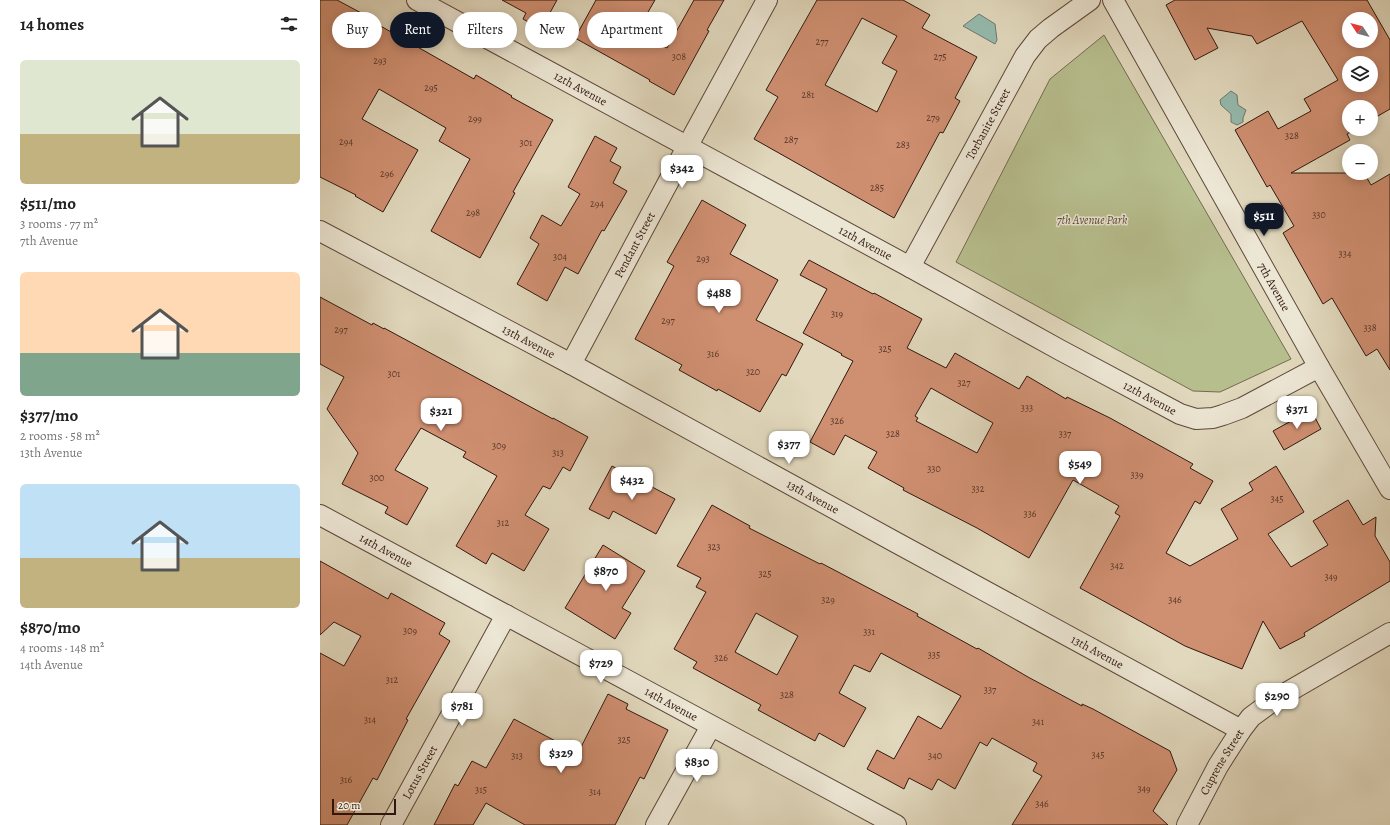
<!DOCTYPE html>
<meta charset="utf-8">
<style>
:root{--surface:#fff;--page:#f2f2f2;--text:#222;--muted:#767676;--accent:#111827}
body{margin:0;font-family:Alegreya,serif;background:var(--page);color:var(--text);height:100vh;display:flex;flex-direction:column;font-size:15px;white-space:nowrap}
*{box-sizing:border-box;margin:0}
p{font-size:13px;color:var(--muted)}
.icon{flex:none;width:22px;height:22px;fill:none;stroke:currentColor;stroke-width:2;stroke-linecap:round;stroke-linejoin:round}
.map{position:relative;flex:1;overflow:hidden}
.side{display:flex;flex-direction:column;background:var(--surface);width:320px}
.side>*{flex:none}
.hud{position:absolute;left:12px;top:12px;width:380px;height:36px;display:flex;gap:8px}
.needle{width:26px;rotate:306deg}
.fabs{position:absolute;left:1022px;top:12px;display:grid;gap:8px}
.fabs a{display:grid;place-items:center;width:36px;height:36px;border-radius:50%;background:var(--surface);box-shadow:0 2px 10px #0003;font-size:20px}
.scale{position:absolute;left:12px;bottom:10px;width:64px;box-sizing:border-box;padding-left:4px;border:2px solid #31180f;border-top:0;font-size:11px;line-height:14px;white-space:nowrap;color:#31180f;-webkit-text-stroke:3px #ece6d4;paint-order:stroke}
.price{position:absolute;translate:-50% -34px;padding:0 9px;border-radius:8px;background:#fff;color:#222;font-size:13px;line-height:26px;filter:drop-shadow(0 1px 2px #0008)}
.price::after{content:'';position:absolute;left:50%;top:24px;width:12px;height:9px;margin-left:-6px;background:inherit;clip-path:polygon(0 0,100% 0,50% 100%)}
.price.selected{background:var(--accent);color:#fff}
ul{padding:0;list-style:none}
li{display:grid;align-content:center;gap:8px;height:212px;padding:0 20px}
li span{display:grid;place-items:center;height:124px;border-radius:6px;color:#555}
li>.icon{margin-inline-start:auto}
span .icon{width:72px;height:72px;fill:#fffc;stroke-width:1}
li b{font-size:17px}
h2{display:flex;justify-content:space-between;align-items:center;height:48px;padding:0 20px;font-size:17px}
.tag{padding:0 14px;border-radius:18px;background:var(--surface);box-shadow:0 2px 10px #0003;font-size:14px;line-height:36px}
.tag.selected{background:var(--accent);color:#fff}
main{display:flex;flex:1;min-height:0}
.map>svg:first-child{display:block}
.green{fill:#b7be8e;stroke:#746b4e}
.water{fill:#95baad;stroke:#6d796e}
.building{fill:#cf8f71;stroke:#31180f;fill-rule:evenodd}
.lines{fill:none;stroke-linecap:round;stroke-linejoin:round}
.minor-casing{stroke:#5d483a;stroke-width:22}
.minor{stroke:#ece6d4;stroke-width:20}
.labels{text-anchor:middle;dominant-baseline:central;stroke-width:3;stroke-linejoin:round;paint-order:stroke}
.number-label{font-size:10px;fill:#583628}
.street-label{font-size:12px;fill:#31180f;stroke:#ece6d4}
.park-label{font-size:12px;font-style:italic;fill:#594a35;stroke:#ece6d4}
</style>
<main>
<section class="side">
<h2>14 homes<svg class="icon" aria-label="filters" viewBox="0 0 24 24"><path d="M4 7h16M4 17h16"/><circle cx="9" cy="7" r="2"/><circle cx="15" cy="17" r="2"/></svg></h2>
<ul>
<li><span style="background:linear-gradient(#dfe7d0 60%,#c2b280 0)"><svg class="icon" aria-label="home" viewBox="0 0 24 24"><path d="M3 11l9-7 9 7M6 9v11h12V9"/></svg></span><div><b>$511/mo</b><p>3 rooms · 77 m²</p><p>7th Avenue</p></div></li>
<li><span style="background:linear-gradient(#ffd9b3 65%,#7fa58c 0)"><svg class="icon" aria-label="home" viewBox="0 0 24 24"><path d="M3 11l9-7 9 7M6 9v11h12V9"/></svg></span><div><b>$377/mo</b><p>2 rooms · 58 m²</p><p>13th Avenue</p></div></li>
<li><span style="background:linear-gradient(#bfe0f5 60%,#c2b280 0)"><svg class="icon" aria-label="home" viewBox="0 0 24 24"><path d="M3 11l9-7 9 7M6 9v11h12V9"/></svg></span><div><b>$870/mo</b><p>4 rooms · 148 m²</p><p>14th Avenue</p></div></li>
</ul>
</section>
<div class="map">
<svg width="1070" height="825" viewBox="0 0 1070 825">
<rect width="100%" height="100%" fill="#e1d8bd"/>
<filter id="stains"><feTurbulence type="fractalNoise" baseFrequency=".005" numOctaves="4"/><feColorMatrix values="0 0 0 0 .2 0 0 0 0 .09 0 0 0 0 .02 0 0 0 .5 -.17"/></filter>
<radialGradient id="worn" r=".72"><stop offset=".6" stop-color="#630" stop-opacity="0"/><stop offset="1" stop-color="#630" stop-opacity=".3"/></radialGradient>
<!-- green -->
<path class="green" d="M784,35L971,359L900,392L873,391L636,262L730,79Z"/>
<!-- water -->
<path class="water" d="M659,14L675,24L677,40L675,44L643,26Z
M911,91L917,95L918,105L926,110L923,118V122L917,125L911,122V114L901,105L900,100Z"/>
<!-- building -->
<path class="building" d="M0,0H17L58,22L57,24L154,79L156,75L192,96L191,97L233,120L193,192L195,193L160,258L111,231L150,159L119,141L126,128L59,89L42,119L98,150L63,212L35,196L36,195L0,177Z
M182,0H237L221,29L203,19L206,13Z
M276,0H335L317,31L347,48L374,0H404L387,30L389,31L354,95L329,81L330,80L255,38Z
M497,0H583L610,15L602,28L657,57L635,98L640,101L623,133L620,132L574,218L434,139L458,97L446,90ZM542,18L577,36L562,63L577,71L557,112L505,85Z
M855,0H1047L1070,40V109L1051,120V107H1029V129H1036L1027,134L1030,140L971,173H1044L1051,185L1070,174V370L1057,349L1046,356L1012,298L1003,304L963,233L974,226L950,185L947,187L915,130L948,111L958,129L991,111L984,99L1018,80L982,21L937,44L932,36L887,28L898,48L875,60L846,5ZM1029,19H1051V41H1029ZM1029,63H1051V85H1029Z
M275,136L297,148L290,161L301,167L293,183L307,191L284,231L282,230L258,274L245,267L227,301L197,284L219,244L210,238L222,215L241,226L260,194L248,187Z
M382,200L426,225L410,254L458,280L436,320L483,344L466,376L462,374L440,412L398,389L397,391L359,370L362,365L315,339L354,266L347,262Z
M489,260L553,294L554,293L602,319L587,348L626,368L635,353L699,389L707,376L746,399L747,397L790,418L873,464L870,468L893,481L880,504L875,501L846,553L870,566L918,539L901,509L933,490L929,483L956,466L984,512L948,534L971,567L1008,545L993,521L1028,500L1043,525L1056,517L1055,536L1070,562V581L984,633L985,636L960,649L943,621L922,669L865,646L760,588L800,516L795,513L799,506L753,480L709,558L657,528L583,490L584,488L548,468L557,452L525,435L514,455L490,442L533,361L521,355L522,354L483,333L507,289L480,275ZM611,388L673,423L657,453L596,421L598,418L595,416Z
M0,297L52,325L53,323L64,329V328L233,419V418L268,437L250,471L243,467L230,489L223,486L205,515L229,529L204,571L172,553L166,564L136,546L177,476L143,457L146,452L101,428L75,470L108,488L87,525L65,513L68,507L22,484L38,453L7,409L24,377L0,364Z
M991,410L1001,429L964,450L953,431Z
M292,466L355,499L336,534L293,511L289,519L269,509Z
M392,505L430,526L429,528L500,564L501,563L598,614L597,616L657,649L658,648L708,677L762,706V704L773,709L850,751L857,770L833,811L848,825H692L722,776L713,771L717,763L672,738L667,746L660,742L635,789L618,779L612,790L589,778L584,789L547,769L557,750L574,759L598,716L621,729L641,696L561,653L550,672L534,665L519,693L546,708L524,747L499,733L495,741L438,710L441,705L373,668L377,662L354,649L386,592L376,587L381,578L357,566ZM436,613L478,636L457,675L415,652Z
M283,545L325,571L302,608L311,613L295,639L245,608Z
M0,561L68,599L71,593L125,623L119,634L130,641L86,719L88,720L57,780L53,778L27,825H0V653L24,666L41,636L14,622L0,635Z
M288,694L308,704L306,709L348,730L324,779L320,777L295,825H205L166,803L153,825H114L135,784L138,786L152,761L166,768L194,719L258,753Z"/>
<g class="lines">
<defs>
<g id="minor">
<path id="s1" d="M97,0L590,267L740,350L860,414L876,419L893,418L903,415L922,408L999,367"/>
<path id="s2" d="M793,0L999,367L1070,489"/>
<path id="s3" d="M0,231L251,364L577,543L921,730"/>
<path id="s4" d="M590,267L705,56L718,39L731,28L770,0"/>
<path id="s5" d="M251,364L367,147L447,0"/>
<path id="s6" d="M0,515L576,825"/>
<path id="s7" d="M71,825L186,615"/>
<path d="M336,825L391,726"/>
<path id="s8" d="M867,825L898,766L921,730L931,717L954,700L1070,633"/>
</g>
</defs>
<!-- minor casing -->
<use href="#minor" class="minor-casing"/>
<!-- minor -->
<use href="#minor" class="minor"/>
</g>
<g class="labels">
<!-- number labels -->
<g class="number-label">
<text x="502" y="41">277</text>
<text x="359" y="56">308</text>
<text x="620" y="56">275</text>
<text x="60" y="60">293</text>
<text x="111" y="87">295</text>
<text x="488" y="94">281</text>
<text x="613" y="117">279</text>
<text x="155" y="118">299</text>
<text x="972" y="135">328</text>
<text x="471" y="139">287</text>
<text x="26" y="141">294</text>
<text x="206" y="142">301</text>
<text x="583" y="144">283</text>
<text x="67" y="173">296</text>
<text x="557" y="187">285</text>
<text x="277" y="203">294</text>
<text x="153" y="212">298</text>
<text x="999" y="214">330</text>
<text x="1025" y="253">334</text>
<text x="240" y="256">304</text>
<text x="383" y="258">293</text>
<text x="517" y="313">319</text>
<text x="348" y="320">297</text>
<text x="1050" y="327">338</text>
<text x="21" y="329">297</text>
<text x="565" y="348">325</text>
<text x="393" y="353">316</text>
<text x="433" y="371">320</text>
<text x="74" y="373">301</text>
<text x="644" y="382">327</text>
<text x="707" y="407">333</text>
<text x="517" y="420">326</text>
<text x="573" y="433">328</text>
<text x="745" y="433">337</text>
<text x="179" y="445">309</text>
<text x="238" y="452">313</text>
<text x="614" y="468">330</text>
<text x="817" y="474">339</text>
<text x="57" y="477">300</text>
<text x="658" y="488">332</text>
<text x="957" y="498">345</text>
<text x="710" y="513">336</text>
<text x="183" y="522">312</text>
<text x="394" y="546">323</text>
<text x="797" y="565">342</text>
<text x="445" y="573">325</text>
<text x="1011" y="576">349</text>
<text x="508" y="599">329</text>
<text x="855" y="599">346</text>
<text x="90" y="630">309</text>
<text x="549" y="631">331</text>
<text x="614" y="654">335</text>
<text x="401" y="657">326</text>
<text x="72" y="679">312</text>
<text x="670" y="689">337</text>
<text x="467" y="694">328</text>
<text x="50" y="719">314</text>
<text x="718" y="721">341</text>
<text x="304" y="739">325</text>
<text x="778" y="754">345</text>
<text x="197" y="755">313</text>
<text x="615" y="755">340</text>
<text x="26" y="779">316</text>
<text x="824" y="788">349</text>
<text x="161" y="789">315</text>
<text x="275" y="791">314</text>
<text x="722" y="803">346</text>
</g>
<!-- street labels -->
<g class="street-label">
<text stroke="none"><textPath href="#s1" startOffset="186">12th Avenue</textPath></text>
<text stroke="none"><textPath href="#s4" startOffset="163">Torbanite Street</textPath></text>
<text stroke="none"><textPath href="#s1" startOffset="510">12th Avenue</textPath></text>
<text stroke="none"><textPath href="#s5" startOffset="135">Pendant Street</textPath></text>
<text stroke="none"><textPath href="#s2" startOffset="329">7th Avenue</textPath></text>
<text stroke="none"><textPath href="#s3" startOffset="236">13th Avenue</textPath></text>
<text stroke="none"><textPath href="#s1" startOffset="834">12th Avenue</textPath></text>
<text stroke="none"><textPath href="#s3" startOffset="560">13th Avenue</textPath></text>
<text stroke="none"><textPath href="#s6" startOffset="75">14th Avenue</textPath></text>
<text stroke="none"><textPath href="#s3" startOffset="884">13th Avenue</textPath></text>
<text stroke="none"><textPath href="#s6" startOffset="399">14th Avenue</textPath></text>
<text stroke="none"><textPath href="#s8" startOffset="72">Cuprene Street</textPath></text>
<text stroke="none"><textPath href="#s7" startOffset="60">Lotus Street</textPath></text>
</g>
<!-- park labels -->
<g class="park-label">
<text x="772" y="220">7th Avenue Park</text>
</g>
</g>
<rect width="100%" height="100%" filter="url(#stains)"/>
<rect width="100%" height="100%" fill="url(#worn)"/>
</svg>
<div class="fabs">
<a><svg class="needle" viewBox="-14 -14 28 28"><path d="M0-13l5 13h-10z" fill="#e53935"/><path d="M0 13l5-13h-10z" fill="#767676"/></svg></a>
<a><svg class="icon" aria-label="layers" viewBox="0 0 24 24"><path d="M12 4l9 5-9 5-9-5zM3 14l9 5 9-5"/></svg></a>
<a>+</a>
<a>−</a>
</div>
<div class="scale">20 m</div>
<b class="price" style="left:362px;top:189px">$342</b>
<b class="price selected" style="left:944px;top:237px">$511</b>
<b class="price" style="left:399px;top:314px">$488</b>
<b class="price" style="left:977px;top:430px">$371</b>
<b class="price" style="left:121px;top:432px">$321</b>
<b class="price" style="left:469px;top:465px">$377</b>
<b class="price" style="left:760px;top:485px">$549</b>
<b class="price" style="left:312px;top:501px">$432</b>
<b class="price" style="left:286px;top:592px">$870</b>
<b class="price" style="left:281px;top:684px">$729</b>
<b class="price" style="left:957px;top:717px">$290</b>
<b class="price" style="left:142px;top:727px">$781</b>
<b class="price" style="left:241px;top:774px">$329</b>
<b class="price" style="left:377px;top:783px">$830</b>
<div class="hud">
<a class="tag">Buy</a>
<a class="tag selected">Rent</a>
<a class="tag">Filters</a>
<a class="tag">New</a>
<a class="tag">Apartment</a>
</div>
</div>
</main>
